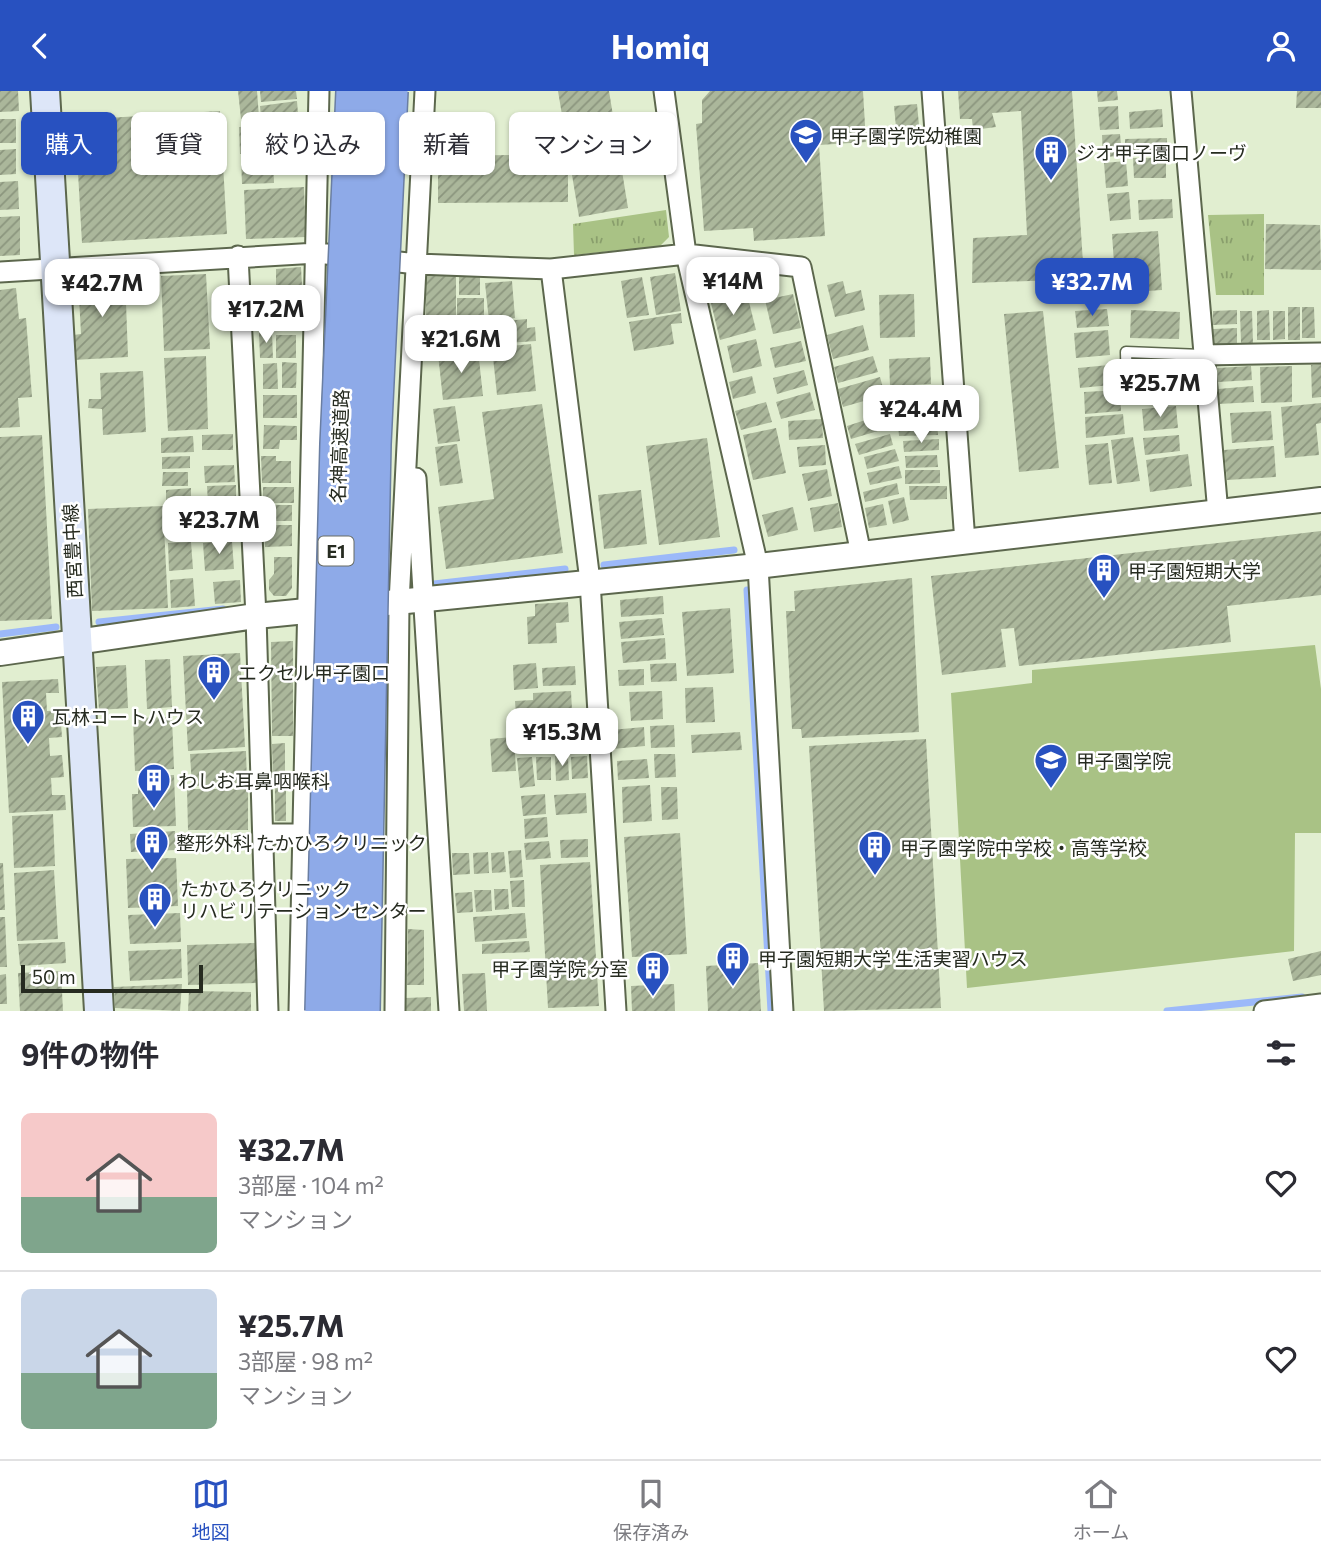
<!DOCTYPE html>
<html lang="ja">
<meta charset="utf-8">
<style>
:root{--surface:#fff;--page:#f7f7f7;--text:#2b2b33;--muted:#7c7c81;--line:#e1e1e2;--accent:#2851c0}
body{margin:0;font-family:Commissioner,"Noto Sans JP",sans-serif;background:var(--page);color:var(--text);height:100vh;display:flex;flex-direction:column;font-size:26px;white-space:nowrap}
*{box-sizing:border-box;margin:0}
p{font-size:23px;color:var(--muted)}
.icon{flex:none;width:38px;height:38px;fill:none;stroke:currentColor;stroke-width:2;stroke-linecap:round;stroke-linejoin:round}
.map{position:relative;height:920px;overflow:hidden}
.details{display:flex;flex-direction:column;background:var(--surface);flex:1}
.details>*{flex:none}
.banner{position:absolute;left:21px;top:21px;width:700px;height:63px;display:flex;gap:14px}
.scale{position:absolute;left:21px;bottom:18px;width:182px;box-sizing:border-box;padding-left:7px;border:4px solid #262b20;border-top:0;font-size:19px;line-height:24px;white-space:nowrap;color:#262b20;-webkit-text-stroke:5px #fff;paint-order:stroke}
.price{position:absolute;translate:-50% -60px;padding:0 16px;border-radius:14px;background:#fff;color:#222;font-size:23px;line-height:46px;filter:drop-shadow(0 2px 4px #0008)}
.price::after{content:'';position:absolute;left:50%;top:42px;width:21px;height:16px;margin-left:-10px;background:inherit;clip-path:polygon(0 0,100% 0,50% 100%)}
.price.active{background:var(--accent);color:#fff}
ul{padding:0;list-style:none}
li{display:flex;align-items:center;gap:21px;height:175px;padding:0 21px}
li+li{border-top:2px solid var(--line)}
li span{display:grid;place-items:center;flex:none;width:196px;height:140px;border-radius:10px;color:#555}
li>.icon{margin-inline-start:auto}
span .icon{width:84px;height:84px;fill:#fffc;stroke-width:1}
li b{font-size:30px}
h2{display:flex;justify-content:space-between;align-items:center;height:84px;padding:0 21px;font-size:30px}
.chip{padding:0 24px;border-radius:10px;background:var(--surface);box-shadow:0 2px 5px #0004;font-size:24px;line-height:63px}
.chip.active{background:var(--accent);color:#fff}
header{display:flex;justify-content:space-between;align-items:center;height:91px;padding:0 21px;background:var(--accent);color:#fff;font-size:32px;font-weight:700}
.tab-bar{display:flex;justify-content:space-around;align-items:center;height:98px;border-top:2px solid var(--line);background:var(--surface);font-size:19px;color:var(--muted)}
.tab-bar a{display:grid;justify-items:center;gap:4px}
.tab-bar .active{color:var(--accent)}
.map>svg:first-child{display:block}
.park{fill:url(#park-tufts)}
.pitch{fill:#a9c285}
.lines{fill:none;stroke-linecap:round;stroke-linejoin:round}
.stream{stroke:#9cb9f9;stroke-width:7}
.building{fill:url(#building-hatch)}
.service-casing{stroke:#5c674d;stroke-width:13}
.minor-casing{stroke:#5c674d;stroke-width:23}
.tertiary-casing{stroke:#5c674d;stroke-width:28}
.secondary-casing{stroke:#5c674d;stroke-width:32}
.service{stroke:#fff;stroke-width:10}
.minor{stroke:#fff;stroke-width:19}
.tertiary{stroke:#fff;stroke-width:24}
.secondary{stroke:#dde6f8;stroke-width:28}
.motorway-bridge-casing{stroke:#6a7ea2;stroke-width:40;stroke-linecap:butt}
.motorway-bridge{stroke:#8eaae8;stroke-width:37}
.labels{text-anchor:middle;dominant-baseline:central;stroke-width:5;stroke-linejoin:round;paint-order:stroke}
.shield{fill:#fff;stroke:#676b63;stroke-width:2}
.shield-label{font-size:18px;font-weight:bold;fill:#262b20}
.poi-label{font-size:19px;fill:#262b20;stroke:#fff;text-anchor:start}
.street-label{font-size:19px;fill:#262b20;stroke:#fff}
</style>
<header><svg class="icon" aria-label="back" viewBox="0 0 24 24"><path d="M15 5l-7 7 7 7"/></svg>Homiq<svg class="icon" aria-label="person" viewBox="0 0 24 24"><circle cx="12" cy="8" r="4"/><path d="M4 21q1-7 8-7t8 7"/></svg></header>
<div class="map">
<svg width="1321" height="920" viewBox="0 0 1321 920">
<defs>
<pattern id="park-tufts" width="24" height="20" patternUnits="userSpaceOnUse" patternTransform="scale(1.75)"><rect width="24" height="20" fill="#a9c285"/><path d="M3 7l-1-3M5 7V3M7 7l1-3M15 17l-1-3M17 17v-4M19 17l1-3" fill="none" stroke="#899e6c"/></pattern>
<pattern id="building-hatch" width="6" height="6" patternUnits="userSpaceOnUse" patternTransform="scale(1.75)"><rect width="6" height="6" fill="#abb79b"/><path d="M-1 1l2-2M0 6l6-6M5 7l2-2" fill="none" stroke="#8b957e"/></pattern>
</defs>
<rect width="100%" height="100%" fill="#e1eed0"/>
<!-- park -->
<path class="park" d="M666,119L669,146L660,155L574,164L573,133Z
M1264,123V204H1216L1208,124Z"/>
<!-- pitch -->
<path class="pitch" d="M1315,554L1321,598V742H1295L1294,860L967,897L951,602L1032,592V579Z"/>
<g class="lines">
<!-- stream -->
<path class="stream" d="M604,474L734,459
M434,493L565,478
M747,499L771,920
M99,531L223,518
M0,543L56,536
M1167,920L1302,906"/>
</g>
<!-- building -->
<path class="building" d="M0,0H18L19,20L0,21Z
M238,0H257L259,26L241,28Z
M260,0H296L297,8L261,11Z
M558,0H609L628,117L579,126Z
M710,0H863L866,51L819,54L825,145L754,150L753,137L704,140L696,33L702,32V9Z
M958,0H1072L1084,188L972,192L973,147L1027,144L1021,20L992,22L996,36L973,39L972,28H960Z
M1097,0H1117L1118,9L1098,11Z
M1297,0H1321V17H1296Z
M297,10L298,23L261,27L260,15Z
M917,13L920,45L897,47L894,15Z
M1118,15L1119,38L1100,39L1098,16Z
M1162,18L1163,36L1130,38L1129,21Z
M220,20L227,143L82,152L75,29Z
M0,28H16V52H0Z
M305,32L307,58L240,63L239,36Z
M1120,43L1122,65L1103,66L1102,44Z
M1167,47V62L1125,63V48Z
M16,58V83L0,84V59Z
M568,63V111L438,112V65Z
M273,66L274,92L242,93L241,68Z
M1133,67H1166V87H1134Z
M1126,70L1128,95L1106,97L1104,72Z
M18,90L19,118L0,119V91Z
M304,96L306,146L246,148L244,99Z
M1129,101L1131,128L1110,130L1107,103Z
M1172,108L1173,127L1139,129L1138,109Z
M20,125V164L0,165V126Z
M1266,133L1320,134L1321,179L1265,178Z
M1158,140L1162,199L1116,202L1112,143Z
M301,176L302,195L276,196V178Z
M729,177L736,202L709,209L703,184Z
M675,182L681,220L656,224L650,186Z
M206,183L210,258L164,260L161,185Z
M125,184L128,266L73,269V244L81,243L78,187Z
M426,184L456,185V231L426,230Z
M459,186H480V204H459Z
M642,186L649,224L627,227L621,190Z
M512,190L515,227L489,230L485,192Z
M843,190L846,203L861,199L865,219L835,226L827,194Z
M16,197L19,228L26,227L32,306L18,307L20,336L0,337V199Z
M299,199L300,216L276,217L275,200Z
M747,203L756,239L720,249L711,212Z
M793,203L801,237L773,243L765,209Z
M914,203L915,246L880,247L879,204Z
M457,207H484V231H457Z
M272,208L274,235L257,236L255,209Z
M1288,216H1300V249H1288Z
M1302,216H1314L1315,247H1302Z
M1107,218L1109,235L1077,237L1075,220Z
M1131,219L1180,221L1179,248L1130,247Z
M1237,219V233L1213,234V220Z
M1269,219L1270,249H1257V220Z
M1043,220L1059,377L1019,381L1004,223Z
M1240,220H1252L1253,252H1241Z
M1273,220H1285V248L1273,249Z
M299,222L300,238L279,239L278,223Z
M681,222L682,232L671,233L674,253L634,260L629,231Z
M527,228V237L535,236L536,250L495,253L493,231Z
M863,234L869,259L833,268L827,244Z
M426,236H457V258L426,260Z
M1237,237V252L1213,253V238Z
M462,238H483V255H462Z
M1108,239L1110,264L1076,267L1074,242Z
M259,242H272L273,267H260Z
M276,244H296V267H276Z
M756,248L762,275L733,282L727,255Z
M801,250L806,270L775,277L770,257Z
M531,253L536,300L497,304L492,257Z
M478,259L483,305L443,309L438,263Z
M206,265L208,338L168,340L164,267Z
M873,265L878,281L838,292L834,276Z
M930,266L931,293L890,295L889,268Z
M282,271L297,272L296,297H282Z
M277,272L278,298H263V273Z
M1321,273V306L1312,307L1311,274Z
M1109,274L1111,294L1080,297L1078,277Z
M1141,275H1165L1166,310H1142Z
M1251,275L1252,289L1218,291L1217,277Z
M1292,275V311L1261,312L1260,276Z
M804,279L808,294L777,303L773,287Z
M143,280L146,341L103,344L102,318L88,317L89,308H101L100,282Z
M752,285L756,302L733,308L729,291Z
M880,286L885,304L843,316L838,298Z
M1253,295L1254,311L1219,313L1218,298Z
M932,299L933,312L895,313V300Z
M1120,299L1121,320L1085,323L1084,301Z
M810,301L815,319L781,328L776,311Z
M263,304H297V327H263Z
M766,311L772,331L741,339L735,320Z
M1321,312V332L1316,333L1319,364L1285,367L1281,316Z
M542,313L563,462L446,478L438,416L494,408L482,321Z
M455,315L460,350L438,353L433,318Z
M938,315V328L895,329V316Z
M1176,315L1178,337L1144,340L1142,318Z
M1271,320L1273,349L1232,352L1230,322Z
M884,323L888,337L851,348L847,335Z
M1123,323L1125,343L1086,347L1085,326Z
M822,328L823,347L789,349L788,330Z
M937,331L938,344L899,345L898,332Z
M264,334L297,335V349H280L279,358H263Z
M776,337L786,382L753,389L743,344Z
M233,343V359H202V344Z
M890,343L893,354L859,364L855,353Z
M42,344L52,528L0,530V346Z
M1179,344L1180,360L1145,364L1143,347Z
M193,345L194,361L161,362V347Z
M1133,346L1140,390L1117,393L1111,349Z
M707,347L720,446L659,454L646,355Z
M939,348V359L904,361L903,350Z
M1108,352L1112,392L1089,394L1085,354Z
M457,353L463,392L440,395L435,356Z
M825,354L826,374L799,376L797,356Z
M1274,355L1276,386L1227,389L1224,359Z
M895,358L899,370L867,378L864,366Z
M1188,363L1192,395L1150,401L1146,369Z
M937,364L938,376L906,377L905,365Z
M190,365V377L162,378V366Z
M261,365H276V370H291V392H262Z
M234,374L235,391L205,392L204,375Z
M899,375L902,387L870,394L867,382Z
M827,378L832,405L808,410L802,383Z
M905,379H940V392L905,393Z
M163,381H188V395H162Z
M897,392L899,403L865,411L863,401Z
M236,394V411L208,412L207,395Z
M909,395H947V408L910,409Z
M263,396H294V412H263Z
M191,397V412L166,413V399Z
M641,399L647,453L604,458L598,404Z
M904,406L909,429L893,433L888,410Z
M838,412L842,436L814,441L810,417Z
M883,413L887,434L869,437L865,417Z
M264,414H292V430H264Z
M163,415L168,517L92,520L88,418Z
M793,416L798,439L768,446L762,424Z
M191,417L193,444L168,447L165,420Z
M230,421L231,443L198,445L197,423Z
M265,434H292V455L265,456Z
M1321,440V504L1227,515L1231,551L1019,575L1014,537L1001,538L1006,576L942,584L931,485Z
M232,450L234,478L205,480L203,452Z
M191,451L193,478L169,480L168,452Z
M274,466H292V497L286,505H274L269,499V489L274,483Z
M193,487L195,515L171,517L170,489Z
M912,487L919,641L802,647L801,638H792L786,520H795L794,500Z
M240,489L241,511L215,513L213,491Z
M663,505L664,523L621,526L620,509Z
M568,511L569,531L556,532L557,552L528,553L527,526L535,525V513Z
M730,517L734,582L687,585L682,521Z
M662,527L664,544L621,548L619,531Z
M665,547L666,568L623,572L621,551Z
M293,550V645H272L271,551Z
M240,562L245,656L188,660L183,565Z
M170,568L172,616L147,618L145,569Z
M536,572L538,597L514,599L513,574Z
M676,572L677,590L651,591L650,573Z
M126,574L128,617L99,619L96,576Z
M575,575L576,594L543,595L542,577Z
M644,578V594L619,595L618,579Z
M58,588L59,602H46L47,620L60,619L62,646L49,647L50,665L62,664L64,686L51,687L52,704H65L66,719L9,722L2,591Z
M713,596L715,631L686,632L685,597Z
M571,600L574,658L535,660V655L518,656L515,610L533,609V602Z
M662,600L663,628L631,630L629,601Z
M172,626L174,678L135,680L133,627Z
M674,634L675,656L651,657L650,635Z
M644,636L645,655L612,658L611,639Z
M740,641L742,659L692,662L691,644Z
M514,646L516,680L492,681L490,648Z
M926,648L941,917L824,920L809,655Z
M285,652V686H273L272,653Z
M246,660L247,692L192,695L190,663Z
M654,663H675L676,686L655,687Z
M555,665H568L569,689L556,690Z
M587,665L588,687L572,688L571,666Z
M532,666L535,695L520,697L517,667Z
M536,666H551V689H537Z
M647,668L649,687L618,689L617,670Z
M174,684L176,735L133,736L132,703H138V685Z
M275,693H286V730H275Z
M650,694L652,730L623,732L622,696Z
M661,696H677L678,728L662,729Z
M187,698H248V739H188Z
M586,702L587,722L556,724L554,704Z
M545,703L546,723L523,725L521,705Z
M53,723L55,775L14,777L12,725Z
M547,726L548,746L525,748L524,728Z
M175,740L176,759L131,761L130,743Z
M680,742L687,863L632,866L624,746Z
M588,748V766L561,767L560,749Z
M549,750L551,767L526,769L524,752Z
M521,759L523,786L510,787L508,760Z
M488,761L489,782L474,783L473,762Z
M504,761L506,781L492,782L491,762Z
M452,762H469L470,783L453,784Z
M176,767L178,815L128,817L126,768Z
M590,771L599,915L548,917L540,774Z
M0,772H3L5,819H0Z
M54,779L58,848L17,850L14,782Z
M524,789L525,816H512L510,790Z
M494,798H508L509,818L495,819Z
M474,799H491L492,820L476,821Z
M472,801L473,821L457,822L455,802Z
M180,822L181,851L130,853L128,824Z
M525,822L527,847L475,851L473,826Z
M0,826H5L7,876H0Z
M408,838L424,839V894H407Z
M529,850L530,861L482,863V853Z
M65,851L66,872L20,875L18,853Z
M255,852L257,892L188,894L187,854Z
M181,858L182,887L130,890L128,860Z
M1321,860V884L1293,890L1288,868Z
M758,872L761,920H708L706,875Z
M61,880L63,920H20L18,882Z
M485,882L487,920H464L462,883Z
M6,883L7,913H0V884Z
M182,893L180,920L115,917L114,896Z
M674,893L675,920H632L631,895Z
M189,900L251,901V920H188Z
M431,906V920H406L405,907Z"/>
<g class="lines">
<defs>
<path id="service" d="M1127,297L1126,261L1202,264"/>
<path id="minor" d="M664,0L686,163L758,475L783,920
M932,0L965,451
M1181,0L1218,422
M238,165L256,525L268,920
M551,178L686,163L801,176L861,463
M0,181L317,162L417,173L551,178L590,490L616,920
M1202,264L1321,262
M416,387L449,920
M263,743H302
M299,920L319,0
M395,920L399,512L425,0
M1264,920L1321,913"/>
<path id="tertiary" d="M0,562L256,525L758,475L1321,409"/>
<path id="secondary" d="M45,0L99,920"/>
</defs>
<!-- service casing -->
<use href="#service" class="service-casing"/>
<!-- minor casing -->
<use href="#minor" class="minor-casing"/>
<!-- tertiary casing -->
<use href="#tertiary" class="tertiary-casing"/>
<!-- secondary casing -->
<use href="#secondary" class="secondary-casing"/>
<!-- service -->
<use href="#service" class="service"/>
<!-- minor -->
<use href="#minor" class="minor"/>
<!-- tertiary -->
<use href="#tertiary" class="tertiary"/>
<!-- secondary -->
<use href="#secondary" class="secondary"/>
<defs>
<path id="motorway-bridge" d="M324,920L339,353L355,0
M361,920L372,353L389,0"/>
</defs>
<!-- motorway-bridge casing -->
<use href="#motorway-bridge" class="motorway-bridge-casing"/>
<!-- motorway-bridge -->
<use href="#motorway-bridge" class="motorway-bridge"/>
</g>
<!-- icons -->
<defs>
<symbol id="school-pin" viewBox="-11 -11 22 30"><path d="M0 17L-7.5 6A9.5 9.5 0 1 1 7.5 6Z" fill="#2851c0" stroke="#fff"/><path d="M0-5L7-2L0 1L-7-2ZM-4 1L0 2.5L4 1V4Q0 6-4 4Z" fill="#fff"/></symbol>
<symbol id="building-pin" viewBox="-11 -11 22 30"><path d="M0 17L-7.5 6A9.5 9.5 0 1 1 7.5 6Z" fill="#2851c0" stroke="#fff"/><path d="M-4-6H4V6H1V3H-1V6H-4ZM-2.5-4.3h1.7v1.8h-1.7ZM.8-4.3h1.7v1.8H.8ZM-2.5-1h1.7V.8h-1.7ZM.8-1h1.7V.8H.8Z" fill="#fff"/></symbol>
</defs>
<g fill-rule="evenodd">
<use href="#school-pin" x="787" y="25" width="38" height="52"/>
<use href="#building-pin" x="1032" y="42" width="38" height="52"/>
<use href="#building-pin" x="1085" y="460" width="38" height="52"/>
<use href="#building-pin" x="195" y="562" width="38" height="52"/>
<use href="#building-pin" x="9" y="606" width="38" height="52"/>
<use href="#school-pin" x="1032" y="650" width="38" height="52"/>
<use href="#building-pin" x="135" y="670" width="38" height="52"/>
<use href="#building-pin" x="133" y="732" width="38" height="52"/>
<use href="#building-pin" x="856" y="737" width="38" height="52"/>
<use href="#building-pin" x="136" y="789" width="38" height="52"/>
<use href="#building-pin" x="714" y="848" width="38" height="52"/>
<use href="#building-pin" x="634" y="858" width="38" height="52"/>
</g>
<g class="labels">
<!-- shield labels -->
<rect class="shield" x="318.5" y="445.5" width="35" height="29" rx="5"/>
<g class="shield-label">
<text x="336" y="460">E1</text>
</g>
<!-- poi labels -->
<g class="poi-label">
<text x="830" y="44">甲子園学院幼稚園</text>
<text x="1076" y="61">ジオ甲子園口ノーヴ</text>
<text x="1128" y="479">甲子園短期大学</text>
<text x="238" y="581">エクセル甲子園口</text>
<text x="52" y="625">瓦林コートハウス</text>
<text x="1076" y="669">甲子園学院</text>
<text x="178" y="689">わしお耳鼻咽喉科</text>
<text x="176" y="751">整形外科 たかひろクリニック</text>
<text x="900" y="756">甲子園学院中学校・高等学校</text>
<text x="180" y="797">たかひろクリニック<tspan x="180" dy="22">リハビリテーションセンター</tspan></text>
<text x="758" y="867">甲子園短期大学 生活実習ハウス</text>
<text x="628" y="877" text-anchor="end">甲子園学院 分室</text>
</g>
<!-- street labels -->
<g class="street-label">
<text transform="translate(339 355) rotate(-88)">名神高速道路</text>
<text transform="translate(72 460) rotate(-93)">西宮豊中線</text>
</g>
</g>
</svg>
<div class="scale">50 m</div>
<b class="price" style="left:733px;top:226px">¥14M</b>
<b class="price active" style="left:1092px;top:227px">¥32.7M</b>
<b class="price" style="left:102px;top:228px">¥42.7M</b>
<b class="price" style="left:266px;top:254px">¥17.2M</b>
<b class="price" style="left:461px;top:284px">¥21.6M</b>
<b class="price" style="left:1160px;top:328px">¥25.7M</b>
<b class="price" style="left:921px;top:354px">¥24.4M</b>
<b class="price" style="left:219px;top:465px">¥23.7M</b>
<b class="price" style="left:562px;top:677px">¥15.3M</b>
<div class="banner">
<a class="chip active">購入</a>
<a class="chip">賃貸</a>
<a class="chip">絞り込み</a>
<a class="chip">新着</a>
<a class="chip">マンション</a>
</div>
</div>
<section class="details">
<h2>9件の物件<svg class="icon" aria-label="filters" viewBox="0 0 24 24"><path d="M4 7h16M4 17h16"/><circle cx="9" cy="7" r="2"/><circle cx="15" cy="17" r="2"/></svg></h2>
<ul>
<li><span style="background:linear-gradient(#f6c9c9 60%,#7fa58c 0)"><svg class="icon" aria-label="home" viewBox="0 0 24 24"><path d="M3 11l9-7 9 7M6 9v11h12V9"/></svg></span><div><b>¥32.7M</b><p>3部屋 · 104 m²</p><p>マンション</p></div><svg class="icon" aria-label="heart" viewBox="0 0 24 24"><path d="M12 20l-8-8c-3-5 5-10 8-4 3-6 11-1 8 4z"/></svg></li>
<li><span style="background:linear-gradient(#c9d6e8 60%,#7fa58c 0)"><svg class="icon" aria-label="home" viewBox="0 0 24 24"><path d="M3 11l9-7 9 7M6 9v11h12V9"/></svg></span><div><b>¥25.7M</b><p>3部屋 · 98 m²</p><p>マンション</p></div><svg class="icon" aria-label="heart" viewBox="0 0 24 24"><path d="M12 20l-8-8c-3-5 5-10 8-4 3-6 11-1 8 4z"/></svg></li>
</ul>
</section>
<nav class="tab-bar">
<a class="active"><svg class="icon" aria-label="map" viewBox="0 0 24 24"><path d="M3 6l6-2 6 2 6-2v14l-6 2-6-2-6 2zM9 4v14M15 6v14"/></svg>地図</a>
<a><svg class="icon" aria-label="saved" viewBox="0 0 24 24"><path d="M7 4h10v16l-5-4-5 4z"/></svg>保存済み</a>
<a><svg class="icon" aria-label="home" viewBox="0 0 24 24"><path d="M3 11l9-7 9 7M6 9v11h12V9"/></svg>ホーム</a>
</nav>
